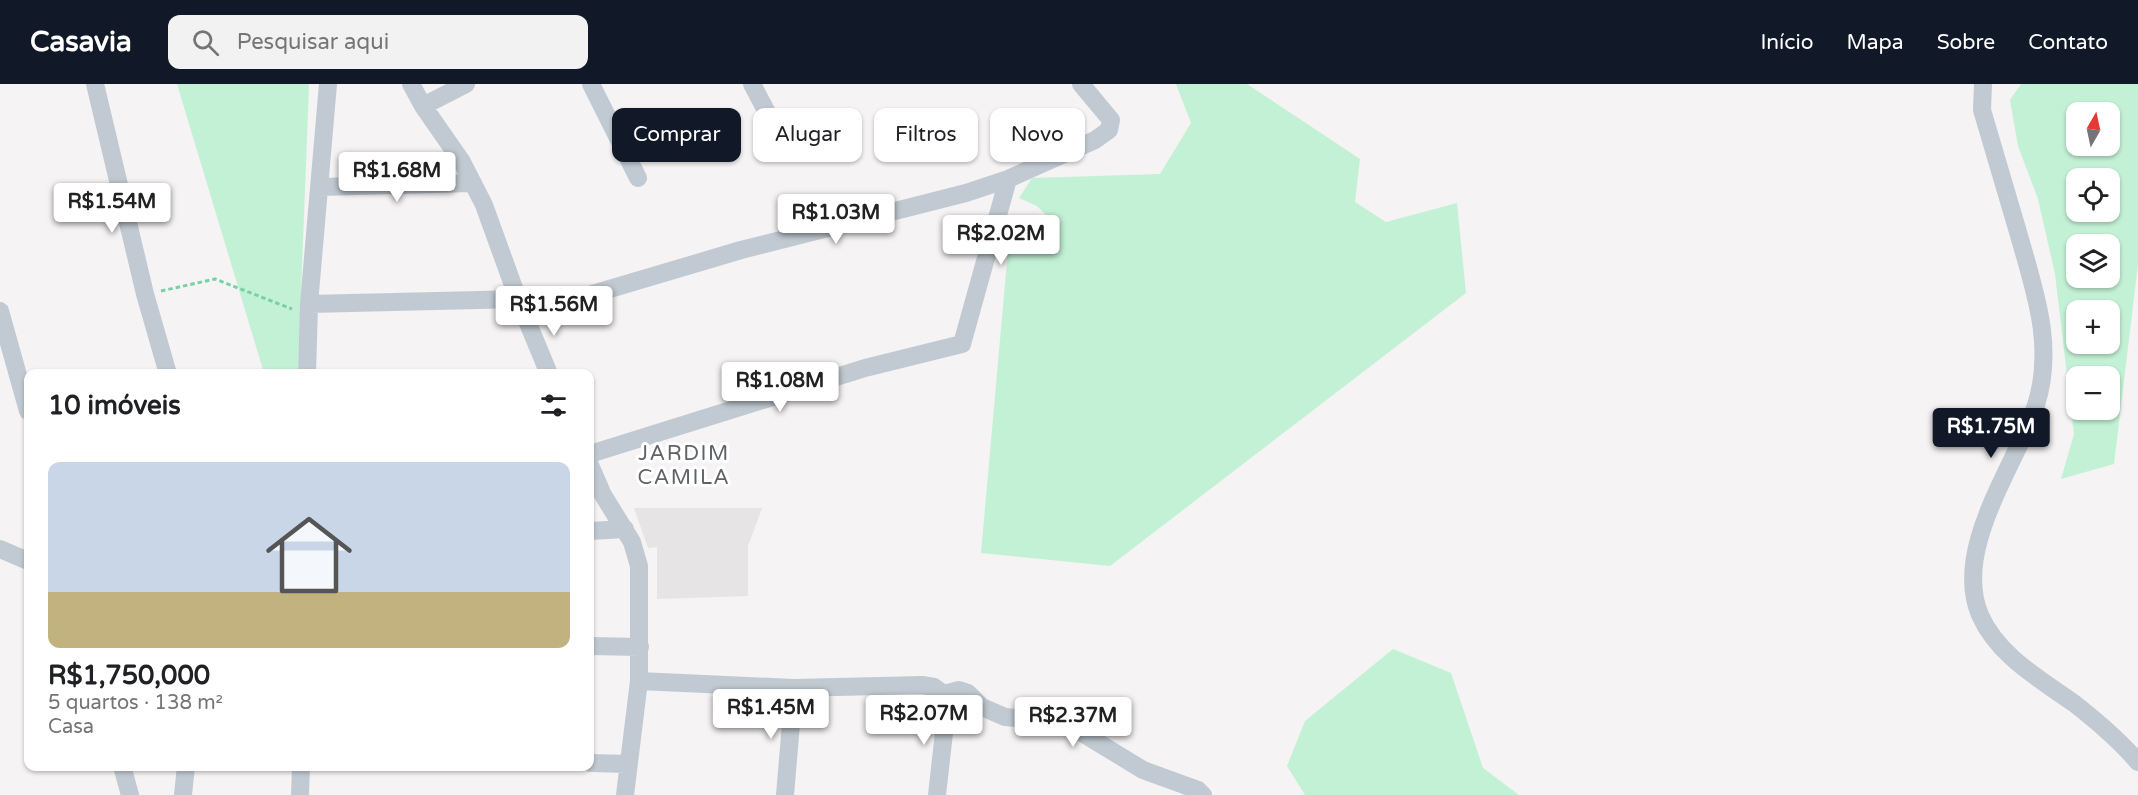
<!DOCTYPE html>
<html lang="pt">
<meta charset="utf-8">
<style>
:root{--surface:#fff;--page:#f2f2f2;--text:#202124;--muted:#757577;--line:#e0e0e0;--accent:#111827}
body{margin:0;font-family:"Varela Round",sans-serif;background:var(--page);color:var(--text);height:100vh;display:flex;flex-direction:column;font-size:22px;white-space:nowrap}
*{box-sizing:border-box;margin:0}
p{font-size:20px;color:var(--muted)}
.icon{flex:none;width:33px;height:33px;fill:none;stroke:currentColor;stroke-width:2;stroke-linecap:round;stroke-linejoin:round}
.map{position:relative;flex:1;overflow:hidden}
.sheet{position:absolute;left:24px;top:285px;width:570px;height:402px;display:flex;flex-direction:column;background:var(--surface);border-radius:12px;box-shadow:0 2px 4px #0004}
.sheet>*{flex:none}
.banner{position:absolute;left:612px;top:24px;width:570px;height:54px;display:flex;gap:12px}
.needle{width:39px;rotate:9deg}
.controls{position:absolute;left:2066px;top:18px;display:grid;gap:12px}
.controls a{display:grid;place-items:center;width:54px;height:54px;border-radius:12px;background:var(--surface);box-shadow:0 2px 4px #0004;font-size:30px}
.price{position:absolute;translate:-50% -51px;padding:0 14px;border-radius:6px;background:#fff;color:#222;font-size:20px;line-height:39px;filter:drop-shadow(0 2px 3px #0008)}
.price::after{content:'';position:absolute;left:50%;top:36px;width:18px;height:14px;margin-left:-9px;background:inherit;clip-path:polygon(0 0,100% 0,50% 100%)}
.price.selected{background:var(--accent);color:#fff}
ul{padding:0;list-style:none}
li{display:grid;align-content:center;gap:12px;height:318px;padding:0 24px}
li+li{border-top:2px solid var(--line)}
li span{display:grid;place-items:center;height:186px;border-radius:12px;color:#555}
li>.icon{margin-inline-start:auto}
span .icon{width:108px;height:108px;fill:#fffc;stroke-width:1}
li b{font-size:26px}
h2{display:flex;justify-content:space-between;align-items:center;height:72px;padding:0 24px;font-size:26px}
.pill{padding:0 21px;border-radius:12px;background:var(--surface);box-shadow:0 2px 4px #0004;font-size:21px;line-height:54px}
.pill.selected{background:var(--accent);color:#fff}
header{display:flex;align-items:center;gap:36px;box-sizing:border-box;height:84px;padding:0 30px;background:var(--accent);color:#fff}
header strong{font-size:28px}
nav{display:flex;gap:33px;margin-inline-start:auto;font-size:21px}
.search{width:420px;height:54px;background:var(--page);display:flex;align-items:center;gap:15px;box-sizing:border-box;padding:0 21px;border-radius:12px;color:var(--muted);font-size:22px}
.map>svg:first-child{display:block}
.education{fill:#e6e4e5}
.green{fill:#c3f1d5;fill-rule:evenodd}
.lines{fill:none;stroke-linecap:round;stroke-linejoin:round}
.path{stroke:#7ad0a6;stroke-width:3;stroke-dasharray:4.5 3;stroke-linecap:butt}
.minor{stroke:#c1cad2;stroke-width:18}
.labels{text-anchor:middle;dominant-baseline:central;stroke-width:6;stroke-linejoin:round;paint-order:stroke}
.quarter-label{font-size:21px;letter-spacing:1.5px;fill:#5f6368;stroke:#fff}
</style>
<header>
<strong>Casavia</strong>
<div class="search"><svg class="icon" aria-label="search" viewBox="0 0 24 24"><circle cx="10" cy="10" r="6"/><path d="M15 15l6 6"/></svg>Pesquisar aqui</div>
<nav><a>Início</a><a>Mapa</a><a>Sobre</a><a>Contato</a></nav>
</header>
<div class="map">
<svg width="2138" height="711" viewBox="0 0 2138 711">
<rect width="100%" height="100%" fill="#f5f3f3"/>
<!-- education -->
<path class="education" d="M634,424H762L748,462V512L657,515V463L648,464Z"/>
<!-- green -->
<path class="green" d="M177,0H309L298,289H264Z
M1176,0H1247L1360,75L1355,118L1386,138L1457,119L1466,209L1110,482L981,469L1008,166L1036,162L1049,134L1037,122L1019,114L1032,94L1160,90L1191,39Z
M2021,0H2138V180L2114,380L2061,395L2074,350L2055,190L2038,115L2018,62L2010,16ZM2076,28H2109V62H2076ZM2076,94H2109V128H2076ZM2076,160H2109V194H2076ZM2076,226H2109V260H2076ZM2076,292H2109V326H2076Z
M1393,565L1451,589L1483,684L1519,711H1305L1287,682L1305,637Z"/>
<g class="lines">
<!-- path -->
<path class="path" d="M161,207L215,195L292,225"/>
<!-- minor -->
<path class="minor" d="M95,0L145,210L168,290
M411,0L423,22L462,78L484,121L518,215L549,290
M591,0L638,94
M752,0L771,36
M1983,0L1982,26C1994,67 2006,107 2018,148C2034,205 2055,261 2036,321C2016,381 1952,465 1980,531C1998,572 2040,595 2075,620C2098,638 2119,656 2138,678
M423,22L466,0
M320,103L473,99
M309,220L518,215
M0,227L28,327
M525,230L741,166L966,109L1008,95L1095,56L1109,46L1111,36L1081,0
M307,290L309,220L328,0
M590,370L865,284L962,260L1008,95
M590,381L603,411L632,458L639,482V597L625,711
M590,447L625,445
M0,465L28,477
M590,562L640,563
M639,597L794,604L922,601L934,603L944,610
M944,610L959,606L968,609L982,623L1005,633L1056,638L1079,647L1143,686L1198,706L1203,711
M590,679L628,680
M122,682L130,711
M183,711L186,682
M300,711L301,682
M785,711L794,604
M937,711L947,622L944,610"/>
</g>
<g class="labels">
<!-- quarter labels -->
<g class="quarter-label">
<text x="684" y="369">JARDIM<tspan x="684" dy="24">CAMILA</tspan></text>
</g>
</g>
</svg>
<div class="controls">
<a><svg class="needle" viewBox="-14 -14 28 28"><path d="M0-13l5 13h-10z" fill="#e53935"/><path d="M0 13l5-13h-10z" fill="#757577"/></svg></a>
<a><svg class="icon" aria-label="locate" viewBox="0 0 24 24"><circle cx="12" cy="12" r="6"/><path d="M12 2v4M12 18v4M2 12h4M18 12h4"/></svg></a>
<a><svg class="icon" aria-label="layers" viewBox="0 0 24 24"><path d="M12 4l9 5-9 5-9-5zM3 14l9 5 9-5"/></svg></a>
<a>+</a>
<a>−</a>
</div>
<b class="price" style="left:397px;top:119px">R$1.68M</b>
<b class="price" style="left:112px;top:150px">R$1.54M</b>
<b class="price" style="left:836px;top:161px">R$1.03M</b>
<b class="price" style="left:1001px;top:182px">R$2.02M</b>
<b class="price" style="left:554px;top:253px">R$1.56M</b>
<b class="price" style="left:780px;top:329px">R$1.08M</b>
<b class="price selected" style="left:1991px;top:375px">R$1.75M</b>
<b class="price" style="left:771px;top:656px">R$1.45M</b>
<b class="price" style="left:924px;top:662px">R$2.07M</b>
<b class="price" style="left:1073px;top:664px">R$2.37M</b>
<div class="banner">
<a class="pill selected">Comprar</a>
<a class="pill">Alugar</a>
<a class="pill">Filtros</a>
<a class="pill">Novo</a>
</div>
<section class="sheet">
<h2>10 imóveis<svg class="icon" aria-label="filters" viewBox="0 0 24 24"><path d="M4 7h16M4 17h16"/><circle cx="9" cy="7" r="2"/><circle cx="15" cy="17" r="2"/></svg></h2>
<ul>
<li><span style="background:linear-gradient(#c9d6e8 70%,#c2b280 0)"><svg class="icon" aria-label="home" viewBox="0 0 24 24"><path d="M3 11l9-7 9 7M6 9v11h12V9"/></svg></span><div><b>R$1,750,000</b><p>5 quartos · 138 m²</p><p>Casa</p></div></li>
</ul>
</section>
</div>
